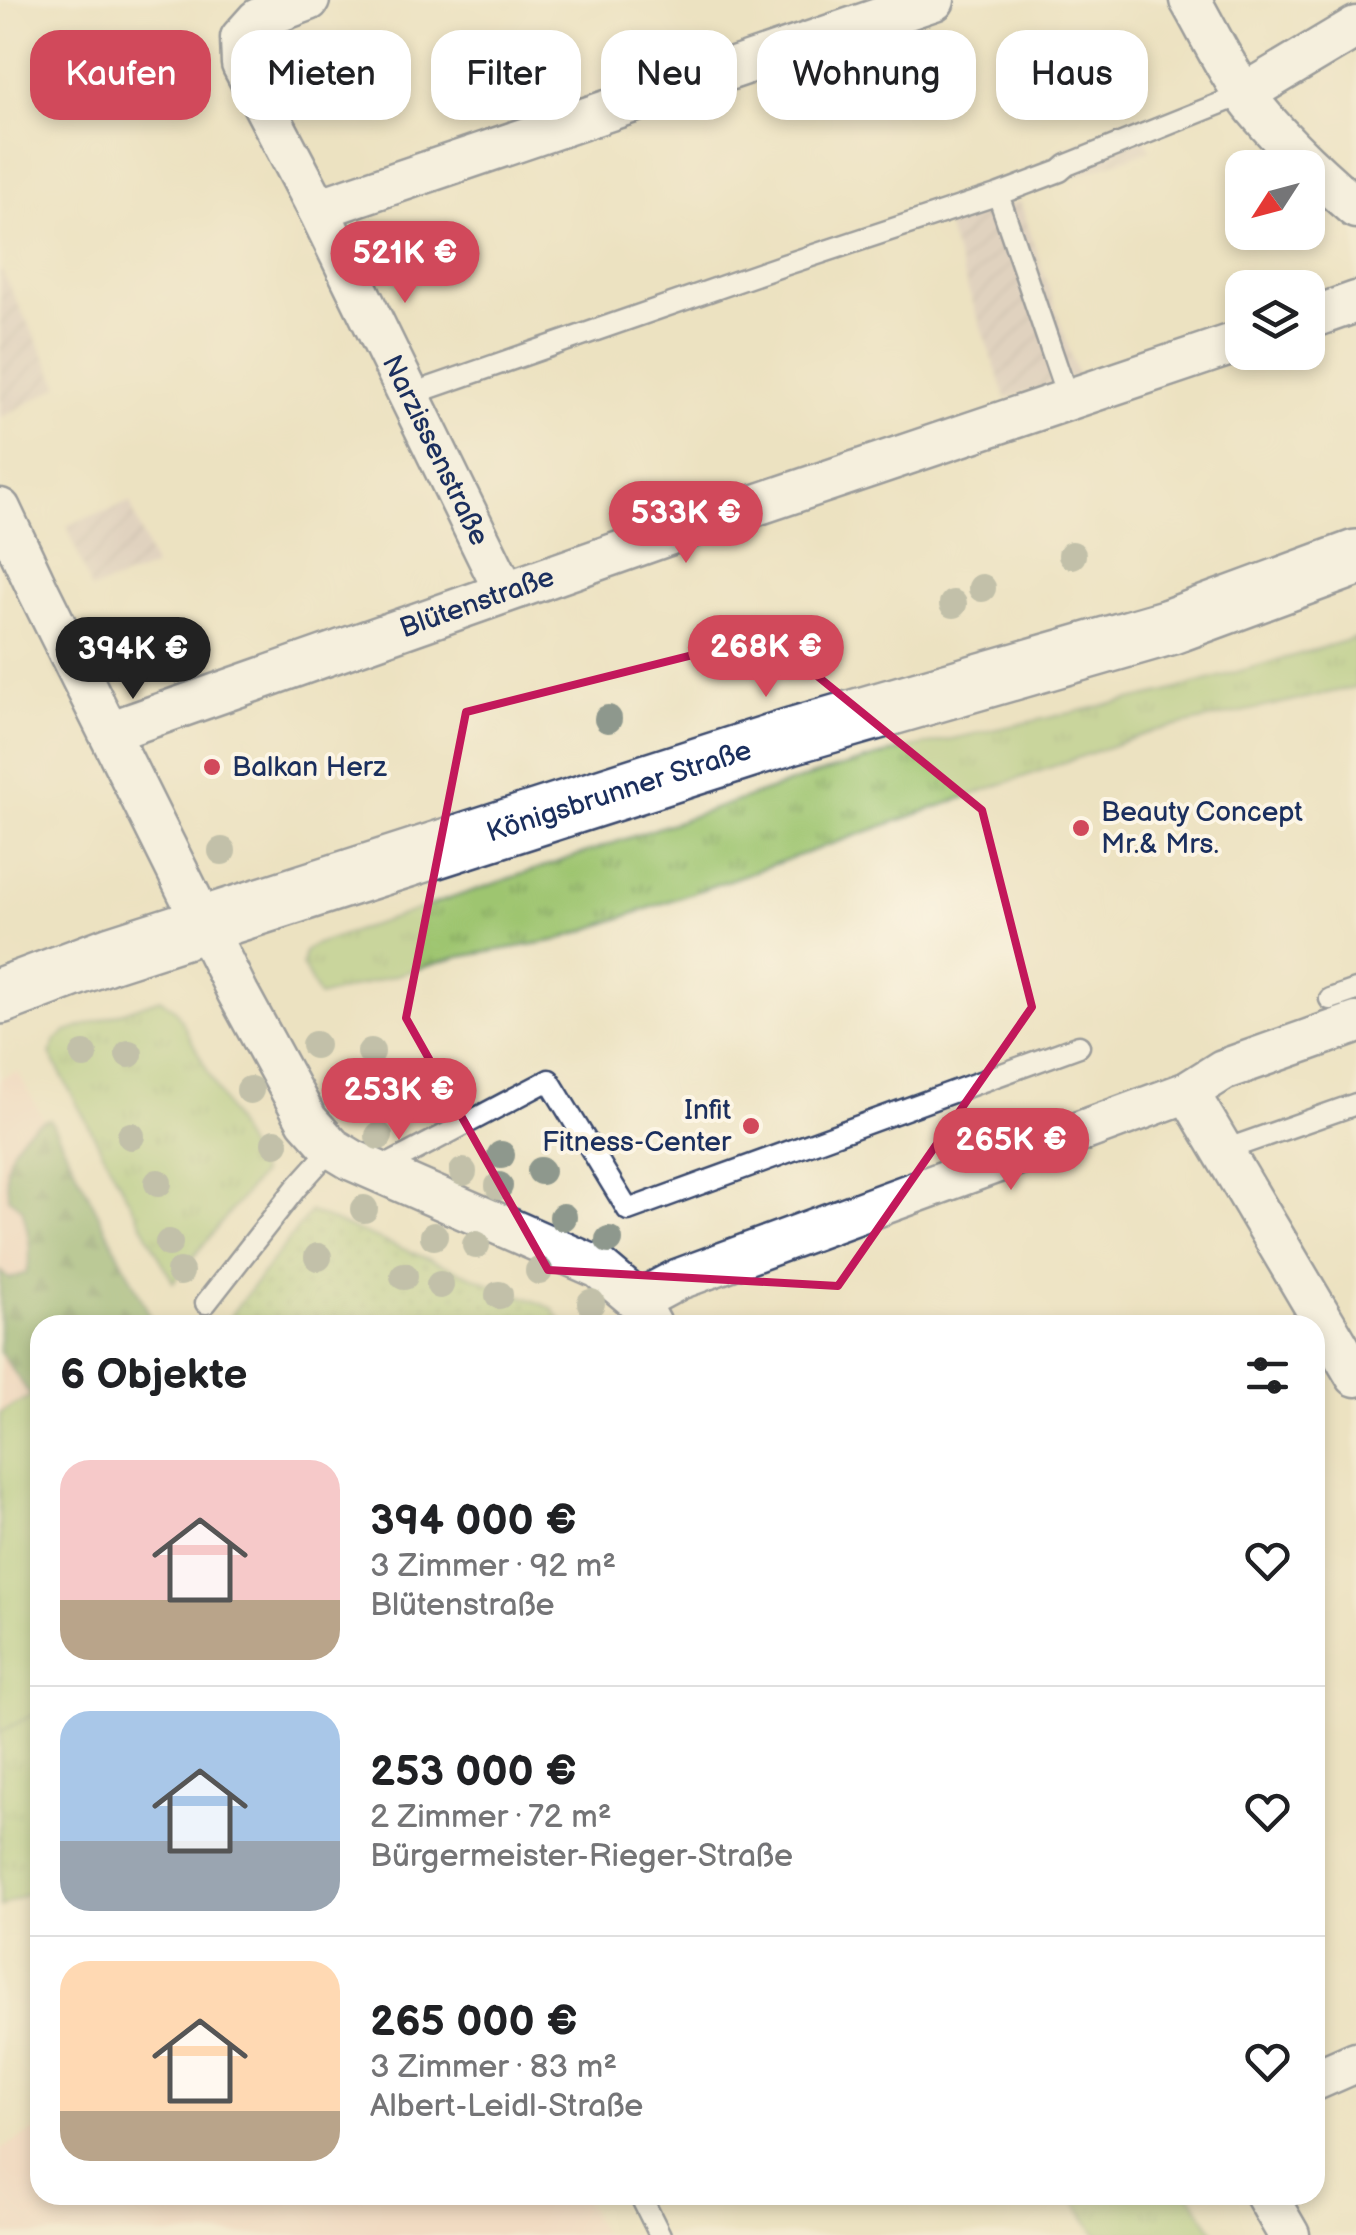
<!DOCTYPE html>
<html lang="de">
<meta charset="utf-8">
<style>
:root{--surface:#fff;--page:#f6f6f6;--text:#202124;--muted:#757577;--line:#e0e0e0;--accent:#d1495b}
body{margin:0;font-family:"Balsamiq Sans",sans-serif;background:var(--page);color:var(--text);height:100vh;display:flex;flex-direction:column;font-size:38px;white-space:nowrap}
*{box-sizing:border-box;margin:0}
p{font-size:32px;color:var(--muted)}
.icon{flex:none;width:55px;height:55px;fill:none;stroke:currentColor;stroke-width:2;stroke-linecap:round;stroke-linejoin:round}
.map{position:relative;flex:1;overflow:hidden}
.drawer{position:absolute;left:30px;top:1315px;width:1295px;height:890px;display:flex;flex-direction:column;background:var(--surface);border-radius:30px;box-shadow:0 5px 15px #0003}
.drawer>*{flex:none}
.hud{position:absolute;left:30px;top:30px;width:1298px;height:90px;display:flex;gap:20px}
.needle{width:65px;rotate:234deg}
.tools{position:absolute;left:1225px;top:150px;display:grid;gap:20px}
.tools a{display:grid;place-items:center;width:100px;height:100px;border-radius:20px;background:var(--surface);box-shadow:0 5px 15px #0003;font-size:50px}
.price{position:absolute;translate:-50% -85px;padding:0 22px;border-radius:35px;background:var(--accent);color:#fff;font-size:32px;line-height:65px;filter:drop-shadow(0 2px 5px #0008)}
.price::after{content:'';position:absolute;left:50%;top:60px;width:30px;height:22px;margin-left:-15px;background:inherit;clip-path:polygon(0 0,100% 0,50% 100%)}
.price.active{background:#222;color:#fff}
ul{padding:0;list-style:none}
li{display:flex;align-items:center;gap:30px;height:250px;padding:0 30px}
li+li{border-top:2px solid var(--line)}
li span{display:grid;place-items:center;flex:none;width:280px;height:200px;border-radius:30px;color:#555}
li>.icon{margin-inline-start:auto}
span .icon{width:120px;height:120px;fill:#fffc;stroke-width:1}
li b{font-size:42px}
h2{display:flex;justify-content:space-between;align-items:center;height:120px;padding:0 30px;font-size:42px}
.pill{padding:0 35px;border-radius:30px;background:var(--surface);box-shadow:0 5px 15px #0003;font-size:35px;line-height:90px}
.pill.active{background:var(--accent);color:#fff}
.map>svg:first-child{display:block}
.built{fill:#f6d2c3}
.industrial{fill:url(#industrial-furrows)}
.grass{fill:url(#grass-tufts);stroke:#5c7a67;stroke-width:2.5}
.forest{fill:url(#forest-firs);stroke:#4c6c60;stroke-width:2.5}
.park{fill:url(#park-dots);stroke:#5c7a67;stroke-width:2.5}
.pitch{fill:#9ec570;stroke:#5c7a67;stroke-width:2.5}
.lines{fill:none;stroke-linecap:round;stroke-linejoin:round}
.lane-casing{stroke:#3a4a6d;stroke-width:25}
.street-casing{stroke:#3a4a6d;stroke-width:45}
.secondary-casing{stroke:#3a4a6d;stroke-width:60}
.lane{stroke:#fff;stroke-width:20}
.street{stroke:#fff;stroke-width:40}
.secondary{stroke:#fff;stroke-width:55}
.tree{fill:#8e988d}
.marked{fill:none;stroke:#c2185b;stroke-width:8;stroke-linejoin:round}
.poi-dot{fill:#d1495b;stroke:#fcf5e5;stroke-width:4}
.labels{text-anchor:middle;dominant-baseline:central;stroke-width:8;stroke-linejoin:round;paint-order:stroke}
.street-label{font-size:28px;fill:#1b2f5e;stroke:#fcf5e5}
.poi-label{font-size:28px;fill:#1b2f5e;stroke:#fcf5e5;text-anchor:start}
</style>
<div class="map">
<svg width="1356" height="2235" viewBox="0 0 1356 2235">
<defs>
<pattern id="industrial-furrows" width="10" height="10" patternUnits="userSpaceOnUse" patternTransform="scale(2.5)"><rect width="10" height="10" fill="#d1bfbd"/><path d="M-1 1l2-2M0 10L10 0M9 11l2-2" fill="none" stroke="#b3a4a5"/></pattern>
<pattern id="grass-tufts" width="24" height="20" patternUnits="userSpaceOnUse" patternTransform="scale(2.5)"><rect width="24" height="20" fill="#9ec570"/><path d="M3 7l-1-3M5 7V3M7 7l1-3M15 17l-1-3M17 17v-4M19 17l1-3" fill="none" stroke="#80a05f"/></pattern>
<pattern id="forest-firs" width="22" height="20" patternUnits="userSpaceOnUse" patternTransform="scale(2.5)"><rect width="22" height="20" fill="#7eaa62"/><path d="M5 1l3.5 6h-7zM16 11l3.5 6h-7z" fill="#668b54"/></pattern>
<pattern id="park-dots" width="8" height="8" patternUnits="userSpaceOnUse" patternTransform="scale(2.5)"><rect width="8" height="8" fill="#9ec570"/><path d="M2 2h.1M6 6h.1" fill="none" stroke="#80a05f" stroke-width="1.8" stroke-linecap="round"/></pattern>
</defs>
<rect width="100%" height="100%" fill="#fcf5e5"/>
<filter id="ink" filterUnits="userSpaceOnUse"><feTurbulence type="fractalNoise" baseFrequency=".01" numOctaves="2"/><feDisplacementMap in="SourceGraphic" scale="20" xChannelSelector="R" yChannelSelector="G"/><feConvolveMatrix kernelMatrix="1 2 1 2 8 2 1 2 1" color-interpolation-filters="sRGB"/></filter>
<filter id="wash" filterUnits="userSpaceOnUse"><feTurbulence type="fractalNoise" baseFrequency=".0048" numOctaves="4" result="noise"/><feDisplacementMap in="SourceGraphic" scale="40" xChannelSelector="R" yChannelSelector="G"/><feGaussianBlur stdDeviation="2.25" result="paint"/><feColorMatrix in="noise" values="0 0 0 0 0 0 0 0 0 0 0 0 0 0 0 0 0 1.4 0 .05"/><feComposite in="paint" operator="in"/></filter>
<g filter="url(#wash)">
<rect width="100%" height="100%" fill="#ece2c1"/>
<!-- built -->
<path class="built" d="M18,1072L154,1325H40V1391L0,1413V1078Z
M40,2128V2195H582L602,2235H0V2150Z"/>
<!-- industrial -->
<path class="industrial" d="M1139,122L1150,150L1062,181L1053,153Z
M1020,201L1078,376L1006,399L946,226Z
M0,268L60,386L0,418Z
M130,502L154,567L91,590L67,525Z"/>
<!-- grass -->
<path class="grass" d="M1356,638V687L1154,731L558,940L459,957L319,997L302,964L305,951L313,945L814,775L901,750L1166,692Z
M160,999L176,1010L261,1174L173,1282L50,1054L56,1040L66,1032Z
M40,1709V1887L0,1907V1730Z
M1070,2195H1190L1216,2235H1097Z"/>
<!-- forest -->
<path class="forest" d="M50,1119L155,1325H40V1391L31,1396L0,1352V1271L9,1279L26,1273C34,1252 27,1229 22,1208L8,1198C8,1187 5,1175 7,1165C10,1145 31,1121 50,1119Z"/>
<!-- park -->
<path class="park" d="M310,1212L552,1308L564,1325H223Z"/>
<!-- pitch -->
<path class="pitch" d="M40,1391V1711L0,1732V1413Z"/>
</g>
<g filter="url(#ink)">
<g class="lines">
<defs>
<path id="lane" d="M1001,203L1068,399
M409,395L784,265L999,194L1060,171L1067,165L1244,94
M1330,999L1356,990
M1222,1151L1356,1104
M376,1171L549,1080L628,1210L1079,1046
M206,1303L296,1188L332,1148
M640,2195L660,2235"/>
<g id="street">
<path id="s1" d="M309,0L258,19L241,38L242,64L318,209L505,592"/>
<path d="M1190,0C1208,31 1224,66 1245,95C1276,137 1316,174 1356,208"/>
<path d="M1244,94L1356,27"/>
<path d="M318,209L934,0"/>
<path d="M1308,319L1356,302"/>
<path d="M0,509L39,592L238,993L307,1120L332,1148L352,1160L599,1268L638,1301L651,1325"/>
<path id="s2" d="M109,732L688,528L1242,341"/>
<path d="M1188,1092L1356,1376"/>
<path d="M638,1301L679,1279L1188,1092L1223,1070L1356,1023"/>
<path d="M1315,2080L1356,2062"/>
<path d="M1266,2195L1289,2235"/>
</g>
<g id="secondary">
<path id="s3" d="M0,996L112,954L791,736L1169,627L1356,558"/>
</g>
</defs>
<!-- lane casing -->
<use href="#lane" class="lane-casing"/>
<!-- street casing -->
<use href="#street" class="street-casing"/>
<!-- secondary casing -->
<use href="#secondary" class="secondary-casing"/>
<!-- lane -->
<use href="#lane" class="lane"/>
<!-- street -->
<use href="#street" class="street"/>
<!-- secondary -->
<use href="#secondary" class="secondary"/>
</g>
<!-- trees -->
<g class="tree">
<circle cx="1072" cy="555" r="14"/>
<circle cx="982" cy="588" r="14"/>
<circle cx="953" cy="604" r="14"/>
<circle cx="608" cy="719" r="14"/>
<circle cx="222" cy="851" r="14"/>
<circle cx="315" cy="1045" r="14"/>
<circle cx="371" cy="1052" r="14"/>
<circle cx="129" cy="1054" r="14"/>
<circle cx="84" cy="1055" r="14"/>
<circle cx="250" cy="1090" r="14"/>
<circle cx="403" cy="1099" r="14"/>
<circle cx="346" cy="1102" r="14"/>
<circle cx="131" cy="1136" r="14"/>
<circle cx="379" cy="1136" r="14"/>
<circle cx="275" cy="1143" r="14"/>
<circle cx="501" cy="1155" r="14"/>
<circle cx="541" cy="1171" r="14"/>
<circle cx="463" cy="1172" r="14"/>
<circle cx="158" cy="1183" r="14"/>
<circle cx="499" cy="1186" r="14"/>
<circle cx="364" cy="1209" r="14"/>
<circle cx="563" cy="1217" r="14"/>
<circle cx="434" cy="1236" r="14"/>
<circle cx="609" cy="1240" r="14"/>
<circle cx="169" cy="1243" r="14"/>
<circle cx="476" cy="1245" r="14"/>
<circle cx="318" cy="1257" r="14"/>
<circle cx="539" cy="1271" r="14"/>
<circle cx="180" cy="1272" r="14"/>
<circle cx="404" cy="1276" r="14"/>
<circle cx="440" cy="1285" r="14"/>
<circle cx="499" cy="1295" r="14"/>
<circle cx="591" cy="1303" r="14"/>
</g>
</g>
<!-- marked area -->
<path d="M0 0H1356V2235H0ZM768,636L982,810L1032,1007L838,1286L548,1270L406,1018L466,712Z" fill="#ece2c1" fill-opacity=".55" fill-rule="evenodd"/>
<path class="marked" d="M768,636L982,810L1032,1007L838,1286L548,1270L406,1018L466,712Z"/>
<!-- markers -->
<g class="poi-dot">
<circle cx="212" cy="767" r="10"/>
<circle cx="1081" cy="828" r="10"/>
<circle cx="751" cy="1126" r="10"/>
</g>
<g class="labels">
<!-- street labels -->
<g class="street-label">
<text stroke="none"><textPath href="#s1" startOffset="538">Narzissenstraße</textPath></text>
<text stroke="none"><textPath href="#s2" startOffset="390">Blütenstraße</textPath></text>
<text stroke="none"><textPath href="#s3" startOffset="652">Königsbrunner Straße</textPath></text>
</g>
<!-- poi labels -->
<g class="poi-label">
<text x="232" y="767">Balkan Herz</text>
<text x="1101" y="812">Beauty Concept<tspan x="1101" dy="32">Mr.&amp; Mrs.</tspan></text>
<text x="731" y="1110" text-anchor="end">Infit<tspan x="731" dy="32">Fitness-Center</tspan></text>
</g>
</g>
</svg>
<div class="tools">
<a><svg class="needle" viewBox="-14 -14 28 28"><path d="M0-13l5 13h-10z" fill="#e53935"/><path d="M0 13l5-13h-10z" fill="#757577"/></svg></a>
<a><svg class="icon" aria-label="layers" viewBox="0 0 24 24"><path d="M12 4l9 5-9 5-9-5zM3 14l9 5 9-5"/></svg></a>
</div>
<b class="price" style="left:405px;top:306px">521K €</b>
<b class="price" style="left:686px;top:566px">533K €</b>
<b class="price" style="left:766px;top:700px">268K €</b>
<b class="price active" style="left:133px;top:702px">394K €</b>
<b class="price" style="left:399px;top:1143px">253K €</b>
<b class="price" style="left:1011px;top:1193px">265K €</b>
<div class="hud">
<a class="pill active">Kaufen</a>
<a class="pill">Mieten</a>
<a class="pill">Filter</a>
<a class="pill">Neu</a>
<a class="pill">Wohnung</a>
<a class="pill">Haus</a>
</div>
<section class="drawer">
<h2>6 Objekte<svg class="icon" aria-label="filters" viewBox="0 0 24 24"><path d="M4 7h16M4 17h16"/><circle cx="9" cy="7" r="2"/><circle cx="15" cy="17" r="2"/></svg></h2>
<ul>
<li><span style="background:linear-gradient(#f6c9c9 70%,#b9a48a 0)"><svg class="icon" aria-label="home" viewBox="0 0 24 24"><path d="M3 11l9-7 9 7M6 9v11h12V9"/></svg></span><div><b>394 000 €</b><p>3 Zimmer · 92 m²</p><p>Blütenstraße</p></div><svg class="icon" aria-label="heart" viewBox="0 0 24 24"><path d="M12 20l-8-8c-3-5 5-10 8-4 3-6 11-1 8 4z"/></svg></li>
<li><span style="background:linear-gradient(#a9c7e8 65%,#9aa5b1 0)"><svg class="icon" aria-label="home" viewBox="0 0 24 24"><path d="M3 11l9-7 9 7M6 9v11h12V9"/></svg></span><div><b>253 000 €</b><p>2 Zimmer · 72 m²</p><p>Bürgermeister-Rieger-Straße</p></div><svg class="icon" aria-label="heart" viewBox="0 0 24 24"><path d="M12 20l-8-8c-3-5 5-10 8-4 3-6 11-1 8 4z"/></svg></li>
<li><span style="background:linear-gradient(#ffd9b3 75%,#b9a48a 0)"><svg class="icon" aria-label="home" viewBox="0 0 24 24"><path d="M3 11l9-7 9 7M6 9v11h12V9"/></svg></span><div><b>265 000 €</b><p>3 Zimmer · 83 m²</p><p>Albert-Leidl-Straße</p></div><svg class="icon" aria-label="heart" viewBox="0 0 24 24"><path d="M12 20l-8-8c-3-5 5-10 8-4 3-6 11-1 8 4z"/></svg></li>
</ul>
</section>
</div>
